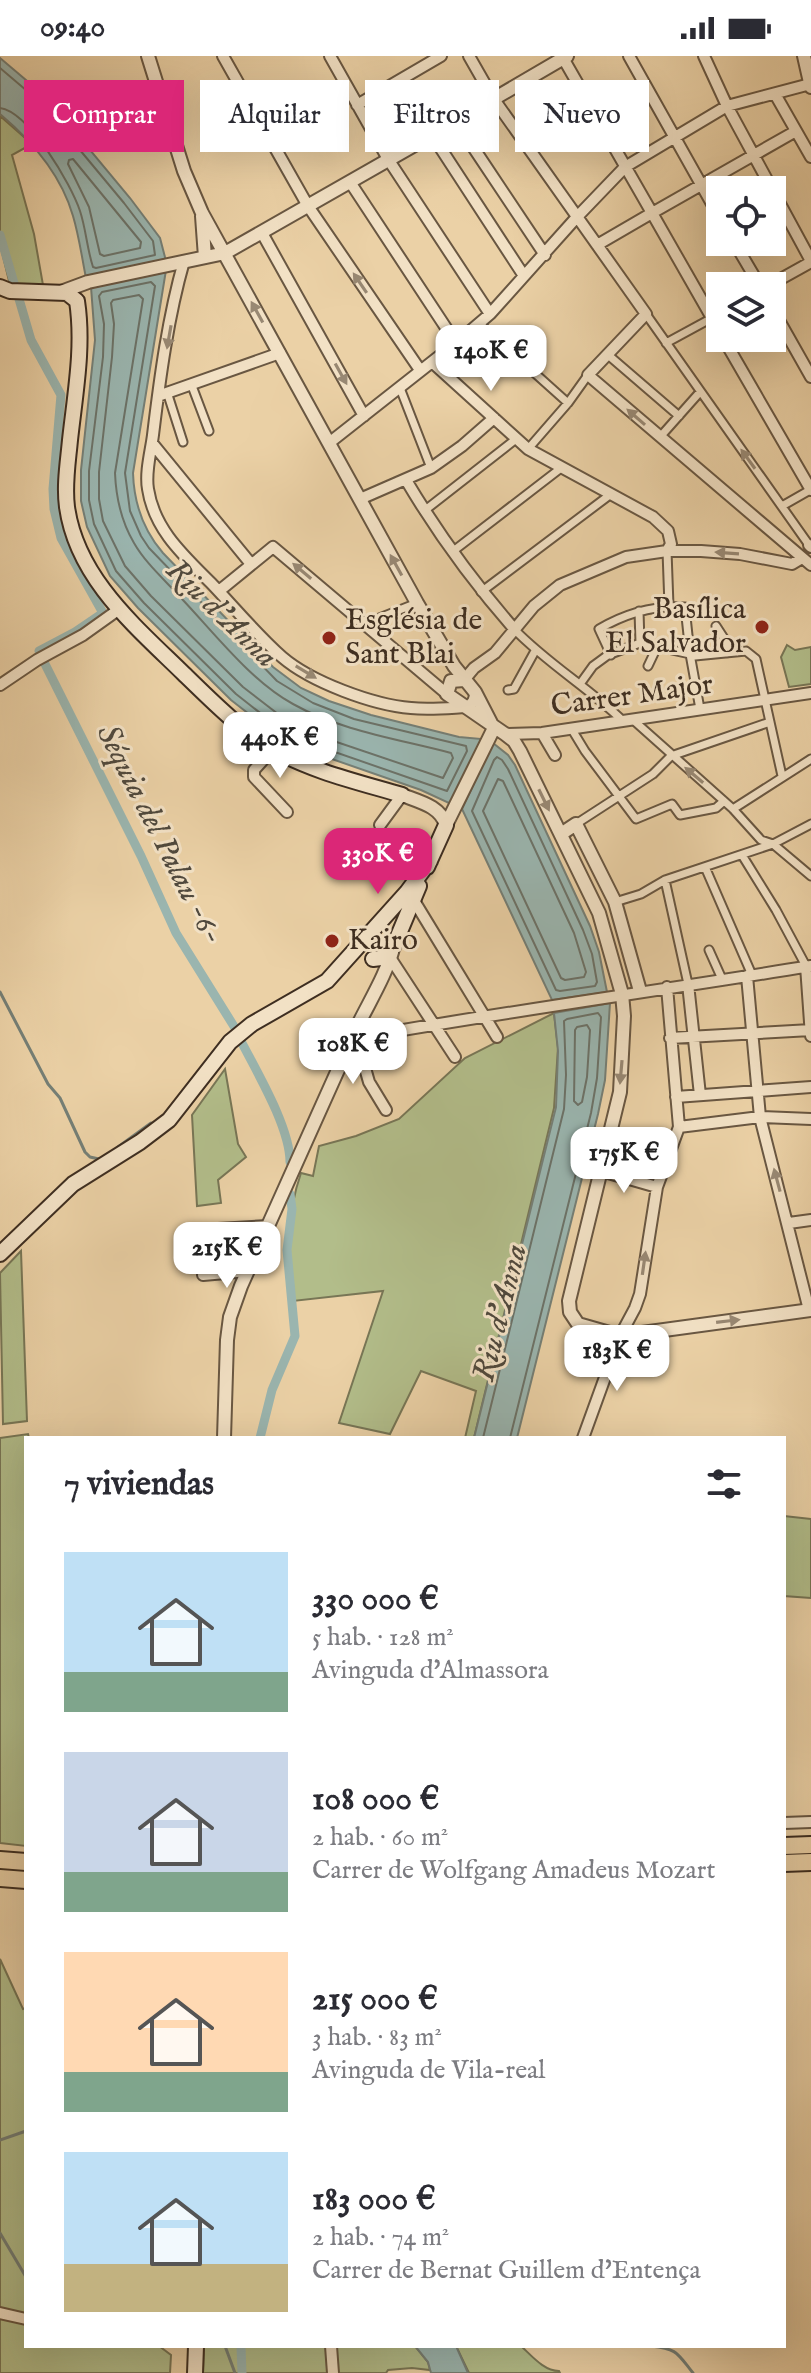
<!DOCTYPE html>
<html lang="es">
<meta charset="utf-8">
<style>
:root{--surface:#fff;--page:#f2f2f3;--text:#2b2b33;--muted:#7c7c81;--accent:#db2777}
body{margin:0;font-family:"IM FELL English",serif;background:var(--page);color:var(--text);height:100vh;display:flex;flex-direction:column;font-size:30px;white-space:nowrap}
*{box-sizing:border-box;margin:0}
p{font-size:26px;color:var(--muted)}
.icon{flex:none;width:44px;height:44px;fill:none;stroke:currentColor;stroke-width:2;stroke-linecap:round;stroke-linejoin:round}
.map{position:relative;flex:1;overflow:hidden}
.details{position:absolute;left:24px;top:1380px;width:762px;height:912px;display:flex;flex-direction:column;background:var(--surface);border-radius:0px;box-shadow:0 8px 32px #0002}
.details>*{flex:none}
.banner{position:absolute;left:24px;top:24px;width:764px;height:72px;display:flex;gap:16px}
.fabs{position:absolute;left:706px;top:120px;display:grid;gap:16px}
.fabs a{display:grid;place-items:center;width:80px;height:80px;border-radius:0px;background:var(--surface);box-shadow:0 8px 32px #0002;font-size:40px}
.price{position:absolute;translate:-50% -68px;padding:0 18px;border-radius:16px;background:#fff;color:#222;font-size:26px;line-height:52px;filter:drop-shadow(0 2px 4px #0008)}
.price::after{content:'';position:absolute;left:50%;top:48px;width:24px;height:18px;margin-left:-12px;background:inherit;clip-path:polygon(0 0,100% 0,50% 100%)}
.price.current{background:var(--accent);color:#fff}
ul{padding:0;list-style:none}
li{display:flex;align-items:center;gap:24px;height:200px;padding:0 40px}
li span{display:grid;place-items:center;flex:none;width:224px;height:160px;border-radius:0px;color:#555}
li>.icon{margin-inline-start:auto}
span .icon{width:96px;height:96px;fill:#fffc;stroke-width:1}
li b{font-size:34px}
h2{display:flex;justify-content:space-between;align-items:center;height:96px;padding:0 40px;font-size:34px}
.tag{padding:0 28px;border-radius:0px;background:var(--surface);box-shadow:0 8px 32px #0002;font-size:28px;line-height:72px}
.tag.current{background:var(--accent);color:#fff}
.status{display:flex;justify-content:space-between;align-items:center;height:56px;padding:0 40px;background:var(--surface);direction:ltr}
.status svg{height:22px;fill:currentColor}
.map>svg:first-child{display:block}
.green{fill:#b2bd8a;stroke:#787656;stroke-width:2}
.water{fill:#9ab5af;stroke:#757f76;stroke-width:2}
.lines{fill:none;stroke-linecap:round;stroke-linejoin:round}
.shore{stroke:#6c7268;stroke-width:2}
.stream{stroke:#757f76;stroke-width:3}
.canal{stroke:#9ab5af;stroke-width:9}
.pedestrian-casing{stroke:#695742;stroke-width:11}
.minor-casing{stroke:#695742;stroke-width:14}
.tertiary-casing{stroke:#695742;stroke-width:16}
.secondary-casing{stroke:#3e2e21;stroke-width:18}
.primary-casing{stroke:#3e2e21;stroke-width:20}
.pedestrian{stroke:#f2e1c5;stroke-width:7}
.minor{stroke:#f2e1c5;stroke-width:10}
.tertiary{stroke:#f2e1c5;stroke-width:12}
.secondary{stroke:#f2e1c5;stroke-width:14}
.primary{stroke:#ebd1a6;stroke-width:16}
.oneway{fill:#988873}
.poi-dot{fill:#8f2418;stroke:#f2e1c5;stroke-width:3}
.labels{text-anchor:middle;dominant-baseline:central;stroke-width:6;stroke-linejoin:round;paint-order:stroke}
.poi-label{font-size:30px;fill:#3e2e21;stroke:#f2e1c5;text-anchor:start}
.street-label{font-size:30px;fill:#3e2e21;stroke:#f2e1c5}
.water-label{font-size:32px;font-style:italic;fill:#50493d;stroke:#f2e1c5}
</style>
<div class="status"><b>09:40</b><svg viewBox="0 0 49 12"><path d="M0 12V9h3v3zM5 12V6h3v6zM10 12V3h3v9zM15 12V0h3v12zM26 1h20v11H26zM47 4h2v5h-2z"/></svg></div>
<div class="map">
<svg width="811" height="2317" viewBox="0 0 811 2317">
<rect width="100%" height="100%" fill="#ebd1a6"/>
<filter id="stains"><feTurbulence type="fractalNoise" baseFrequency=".0025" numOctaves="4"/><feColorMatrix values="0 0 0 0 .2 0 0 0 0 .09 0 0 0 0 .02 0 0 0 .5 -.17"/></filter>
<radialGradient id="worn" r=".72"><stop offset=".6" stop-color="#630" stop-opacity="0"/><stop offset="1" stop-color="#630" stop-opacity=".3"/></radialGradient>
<!-- green -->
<path class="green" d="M0,60L32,88L12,99L34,178L43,229H10L0,188Z
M787,589L795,594L811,591V628L789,631L781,601Z
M554,957L558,992L554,1052L474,1382H465L476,1335L421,1315L390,1378L339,1367L383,1235L293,1245C289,1199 285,1163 301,1117L313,1120L319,1090L356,1080L399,1063L465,1002Z
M225,1013L238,1088L246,1101L218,1124L221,1147L197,1150L192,1059Z
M21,1195L27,1365L3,1368L0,1217Z
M28,1378L29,1382H26V1790L0,1787V1382Z
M784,1460L811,1463V1542L784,1540Z
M0,1903L23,1953L26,1952V2261L0,2255Z
M0,2260L26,2266V2290H159L171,2299L170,2317H0Z
M204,2290H415L428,2306L430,2314L412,2312L388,2314L386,2317H203Z
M456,2290H521C532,2300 544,2315 559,2315L560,2317H469Z"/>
<!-- water -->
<path class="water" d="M0,2L46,41L130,142L160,182L166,205L86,222C82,202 79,180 73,160C61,118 32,85 0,58Z
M166,214L133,417C134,448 143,474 163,497L273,611L301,632L329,645L371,659L459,681L482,683L451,748L421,734L306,694L268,673L231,644L138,552L110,520L87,471L81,445V414L95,284L91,231Z
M493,687L508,699L515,709L590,870L599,896L607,936L552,944L462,753Z
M610,947L605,1024L598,1058L517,1382H474L556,1051L558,995L554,957Z
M415,2290H456L468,2317H431L428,2306Z"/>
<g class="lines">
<!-- shore -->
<path class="shore" d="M0,12L40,46L124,147L153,185L155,199L96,212L93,211C87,193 86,173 80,155C71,128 29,56 0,52
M73,103L141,186L140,192L104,200L100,198L89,151L68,108L69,104Z
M151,226L155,230L125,417L130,455L141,480L149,492L277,625L313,647L354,663L466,690L467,695L447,735L309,687L273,667L236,638L144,547L116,515L94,468L89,444V415L103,301L104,268L99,240L102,236Z
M139,239L143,243L115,417C116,442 121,465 134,487C146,508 166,525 182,543C215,578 251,625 293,648C341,675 398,683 451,697L453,702L443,722L313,678L278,658L243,631L151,540L125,510L103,465L99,443V416L112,301L114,268L111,247L113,244Z
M497,701L502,704L508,713L583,874L592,898L597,926L595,930L560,935L556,934L472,755L494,704Z
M498,723L503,725L574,877L586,916L584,921L565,924L561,922L483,755Z
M587,969L590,974L587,1021L582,1046L578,1049L574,1045L575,974L577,971Z
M483,1382L564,1053L566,1019L564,965L567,963L598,957L601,961L597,1022L591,1057L510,1382"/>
<!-- stream -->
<path class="stream" d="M0,936L48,1028L60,1042L85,1096L90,1101L99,1103
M118,1091L151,1067
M0,2084L26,2075
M0,2177L26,2221
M225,2290L235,2317
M651,2290C678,2293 677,2297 693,2317"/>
<!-- canal -->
<path class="canal" d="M0,179L14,227
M19,243L31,284L61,339L53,433L54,453L61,482L103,557L75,576L39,595
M44,606L141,800L176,877L235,972
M242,987C258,1018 290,1072 290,1106
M260,1382L272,1334L295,1280L287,1194L292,1153L290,1138
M241,2290L242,2317"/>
<defs>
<path id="pedestrian" d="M646,258L809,489
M480,268L568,347
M666,287L712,262
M607,298L679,360
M192,330L209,375
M400,332L431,412
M168,339L183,386
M660,381L700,336
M528,393L568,347L588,319
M782,450L810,434
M424,455L516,383
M667,495L669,550
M452,496L561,412
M481,536L611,438
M639,555L640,587
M364,568L417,547
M716,570L727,587V597
M515,574C548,608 589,632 623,665
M611,599L599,573C626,557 653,549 685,551L690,598L700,653
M648,610L657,591
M580,628L593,610L608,599L640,587L690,598L695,600L746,595L756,603L782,720
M508,634L514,633L535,595
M632,663L733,753L761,784L773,788L811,820
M571,672L585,695L636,763L672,748L680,759L716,752L724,745
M733,753L811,703
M576,768L653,718L671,700L770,666
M742,799L776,854L806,910
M705,811L752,919
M665,824L688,928
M615,846L641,838L665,824L773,788L811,768
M709,894L722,923"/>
<path id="minor" d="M223,0L308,150L420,314
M330,0L388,103L490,258
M469,0L493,42L646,258L588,319L811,509
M629,0L720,162
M704,0L727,50L811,205
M563,2L652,157L597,189
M775,38L811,101
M357,49L441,0
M455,64L545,199
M432,79L524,220
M350,126L456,287
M262,177L364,360
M734,186L760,230
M184,205C168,261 160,321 153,379C151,395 145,416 148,433C154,473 183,499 211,527C234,551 257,579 282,601C311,626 373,649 411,652C429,654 448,652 466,651C473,648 475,644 475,636
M768,230L811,206
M772,252L811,321
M720,276L652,157L796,75
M723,282L811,434
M432,306L528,393L653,461L668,475L671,488L667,495
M158,340L280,297
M152,387L251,508
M329,387L456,287L490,258L576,162L625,111L727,50L810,28
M406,424C438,478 474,527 515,574
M360,443L431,412L462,390L494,362
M809,489L811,491
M219,535L273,491L447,638
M464,624L474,612L495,597L534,550L560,529L626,501L667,495H701L740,498L792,508L802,502
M0,629L37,604L83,579L118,554
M542,677L555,699
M505,678L542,677L811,637
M273,693L254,714V721L287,756
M380,769L402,739
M413,843L497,981
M391,903L455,1001
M806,910L811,980
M747,920L760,1061L809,1254
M688,928L700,1039
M670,982L811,974
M676,1041L811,1031
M386,1054L369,1026L361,998L351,986L368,980C516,954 664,934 811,910
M679,1071L760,1061L811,1063
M601,1115L657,1131
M789,1167L811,1164
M201,1174L268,1170
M203,1219L248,1215
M583,1382L620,1280L635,1252L640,1238L657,1131L679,1071L667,931
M784,1767L811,1766
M0,2257L26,2263
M331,2290L333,2317"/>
<path id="tertiary" d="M148,0L184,115L202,157L417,547L454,610L475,636L491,667
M804,0L811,31
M202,160L205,201
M61,236L88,226L225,197L432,79L567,0
M464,624L451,625L447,638L505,678L514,685L520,695L599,857L622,938L624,960L620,1036L569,1245L570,1256L578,1268L620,1280L811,1254
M402,739C420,746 440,750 446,769
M446,769L494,672
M561,778L576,768L615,846L640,935
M224,1382L227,1284L230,1261L241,1230L359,967C372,941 387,917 394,889"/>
<path id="secondary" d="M0,231L10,235L67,237L77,245C84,291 75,338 70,384C68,406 64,429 67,451C77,522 135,570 183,617C211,644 237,671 271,692C310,715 358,726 402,739
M427,811L446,769
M396,885L419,830
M373,903L381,902L395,888
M0,1198L73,1128L140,1086L169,1064L230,986L252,968L327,925L407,836L430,805
M195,2317L196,2290"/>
<path id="primary" d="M784,1790L811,1789
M0,1804L26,1806
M784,1807L811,1806
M0,1822L26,1824"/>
</defs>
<!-- pedestrian casing -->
<use href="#pedestrian" class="pedestrian-casing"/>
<!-- minor casing -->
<use href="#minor" class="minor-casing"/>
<!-- tertiary casing -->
<use href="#tertiary" class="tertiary-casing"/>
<!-- secondary casing -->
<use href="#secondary" class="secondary-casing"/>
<!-- primary casing -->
<use href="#primary" class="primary-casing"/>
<!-- pedestrian -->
<use href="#pedestrian" class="pedestrian"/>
<!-- minor -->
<use href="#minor" class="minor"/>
<!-- tertiary -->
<use href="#tertiary" class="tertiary"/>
<!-- secondary -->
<use href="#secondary" class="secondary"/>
<!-- primary -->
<use href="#primary" class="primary"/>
</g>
<!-- one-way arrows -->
<defs><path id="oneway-solid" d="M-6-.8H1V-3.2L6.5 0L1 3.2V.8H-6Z" transform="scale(2)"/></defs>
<g class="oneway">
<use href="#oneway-solid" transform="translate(360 227) rotate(-124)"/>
<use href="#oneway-solid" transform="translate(257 256) rotate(-119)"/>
<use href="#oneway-solid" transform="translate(169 281) rotate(100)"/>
<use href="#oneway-solid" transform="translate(341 318) rotate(61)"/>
<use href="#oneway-solid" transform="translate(636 361) rotate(-139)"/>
<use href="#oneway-solid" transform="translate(748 403) rotate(-126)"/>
<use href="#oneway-solid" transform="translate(727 497) rotate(-176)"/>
<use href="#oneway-solid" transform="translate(396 509) rotate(-119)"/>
<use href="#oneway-solid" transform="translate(302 515) rotate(-140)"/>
<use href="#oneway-solid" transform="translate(306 616) rotate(31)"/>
<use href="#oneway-solid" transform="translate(694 719) rotate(-140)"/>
<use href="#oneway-solid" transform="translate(544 744) rotate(64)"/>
<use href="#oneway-solid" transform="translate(621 1016) rotate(95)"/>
<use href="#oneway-solid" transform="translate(777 1124) rotate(-105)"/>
<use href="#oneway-solid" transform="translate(644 1207) rotate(-82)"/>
<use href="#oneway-solid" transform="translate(728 1265) rotate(-7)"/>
</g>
<!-- markers -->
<g class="poi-dot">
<circle cx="762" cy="571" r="8"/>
<circle cx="329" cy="582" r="8"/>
<circle cx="332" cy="885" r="8"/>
</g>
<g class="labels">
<!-- poi labels -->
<g class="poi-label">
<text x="746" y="554" text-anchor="end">Basílica<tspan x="746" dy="34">El Salvador</tspan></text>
<text x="345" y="565">Església de<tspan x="345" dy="34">Sant Blai</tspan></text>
<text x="348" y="885">Kairo</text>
</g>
<!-- street labels -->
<g class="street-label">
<text transform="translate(632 640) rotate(-8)">Carrer Major</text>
</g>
<!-- water labels -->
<g class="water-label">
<text transform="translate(221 558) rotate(44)">Riu d'Anna</text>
<text transform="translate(159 779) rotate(63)">Séquia del Palau -6-</text>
<text transform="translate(501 1257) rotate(-76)">Riu d'Anna</text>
</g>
</g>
<rect width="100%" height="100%" filter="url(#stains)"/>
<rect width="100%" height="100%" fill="url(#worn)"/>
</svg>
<div class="fabs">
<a><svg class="icon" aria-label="locate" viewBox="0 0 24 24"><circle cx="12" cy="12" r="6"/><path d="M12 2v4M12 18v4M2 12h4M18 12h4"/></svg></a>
<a><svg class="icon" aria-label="layers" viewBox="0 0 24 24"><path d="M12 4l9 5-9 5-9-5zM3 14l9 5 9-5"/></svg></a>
</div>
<b class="price" style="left:491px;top:337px">140K €</b>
<b class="price" style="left:280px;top:724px">440K €</b>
<b class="price current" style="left:378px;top:840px">330K €</b>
<b class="price" style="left:353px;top:1030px">108K €</b>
<b class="price" style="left:624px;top:1139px">175K €</b>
<b class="price" style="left:227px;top:1234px">215K €</b>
<b class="price" style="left:617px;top:1337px">183K €</b>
<div class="banner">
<a class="tag current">Comprar</a>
<a class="tag">Alquilar</a>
<a class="tag">Filtros</a>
<a class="tag">Nuevo</a>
</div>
<section class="details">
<h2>7 viviendas<svg class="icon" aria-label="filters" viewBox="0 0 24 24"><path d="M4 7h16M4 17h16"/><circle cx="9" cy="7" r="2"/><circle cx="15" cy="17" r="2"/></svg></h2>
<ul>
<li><span style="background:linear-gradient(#bfe0f5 75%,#7fa58c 0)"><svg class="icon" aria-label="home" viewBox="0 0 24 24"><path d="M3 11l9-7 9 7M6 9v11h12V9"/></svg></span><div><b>330 000 €</b><p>5 hab. · 128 m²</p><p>Avinguda d'Almassora</p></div></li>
<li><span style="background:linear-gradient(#c9d6e8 75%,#7fa58c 0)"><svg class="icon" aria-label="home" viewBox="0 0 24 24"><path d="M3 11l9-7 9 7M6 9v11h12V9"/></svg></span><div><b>108 000 €</b><p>2 hab. · 60 m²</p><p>Carrer de Wolfgang Amadeus Mozart</p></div></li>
<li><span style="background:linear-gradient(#ffd9b3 75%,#7fa58c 0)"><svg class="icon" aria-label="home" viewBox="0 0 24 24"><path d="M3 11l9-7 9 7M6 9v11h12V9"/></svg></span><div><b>215 000 €</b><p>3 hab. · 83 m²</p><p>Avinguda de Vila-real</p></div></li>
<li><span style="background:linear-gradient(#bfe0f5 70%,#c2b280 0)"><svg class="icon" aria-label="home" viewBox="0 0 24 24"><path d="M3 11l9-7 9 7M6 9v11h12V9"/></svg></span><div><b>183 000 €</b><p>2 hab. · 74 m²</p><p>Carrer de Bernat Guillem d'Entença</p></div></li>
</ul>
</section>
</div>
